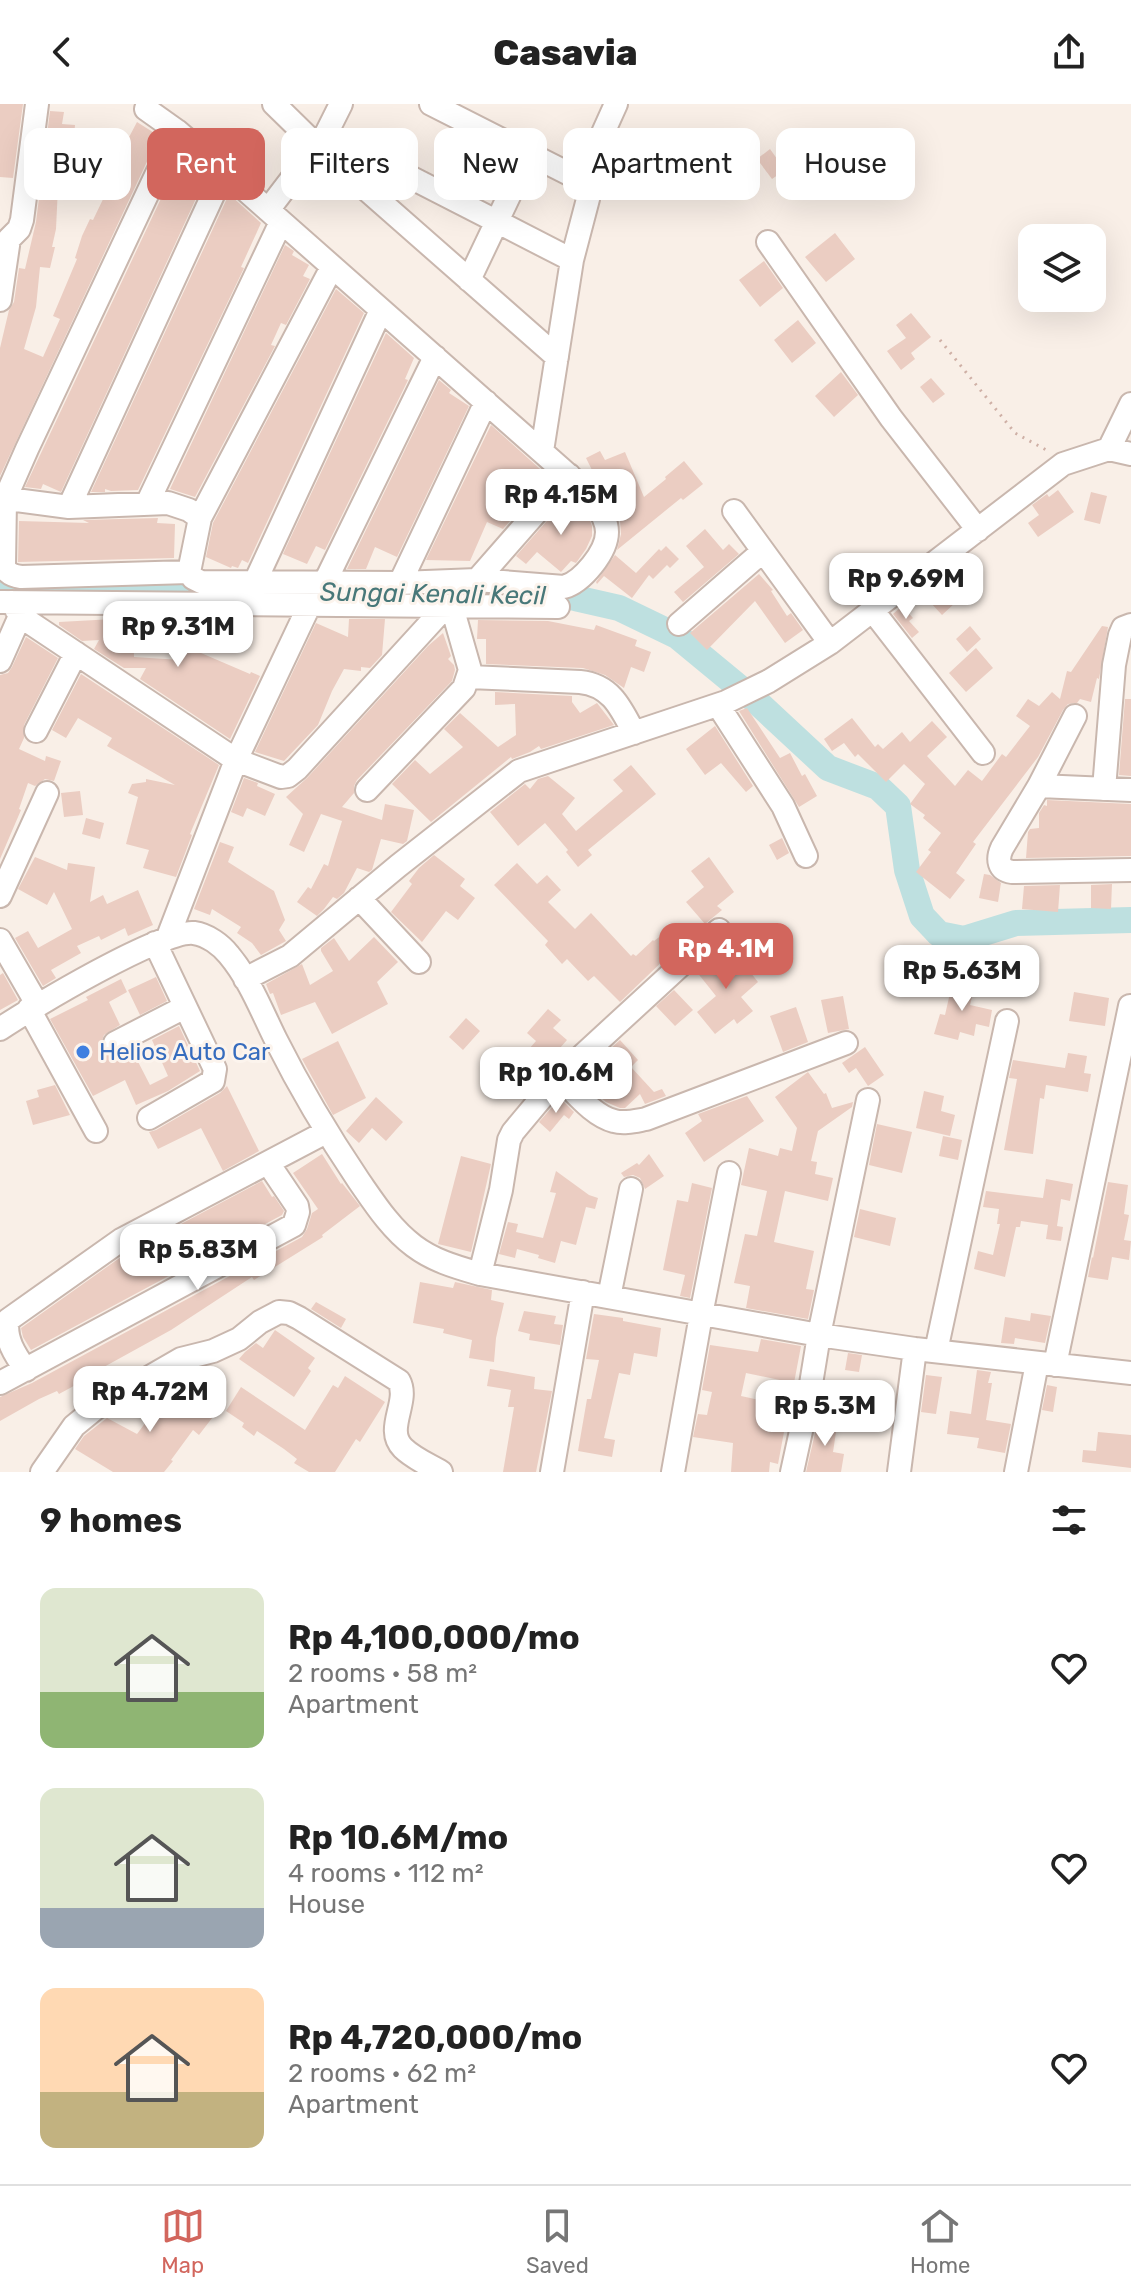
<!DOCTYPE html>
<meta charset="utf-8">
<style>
:root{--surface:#fff;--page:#f6f6f6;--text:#222;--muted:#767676;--line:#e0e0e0;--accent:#d2665d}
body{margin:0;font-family:Rubik,sans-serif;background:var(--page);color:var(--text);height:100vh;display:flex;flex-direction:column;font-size:30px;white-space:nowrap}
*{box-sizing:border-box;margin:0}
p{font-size:26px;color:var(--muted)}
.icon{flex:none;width:44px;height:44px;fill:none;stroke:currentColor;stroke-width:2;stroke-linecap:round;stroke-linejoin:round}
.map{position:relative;height:1368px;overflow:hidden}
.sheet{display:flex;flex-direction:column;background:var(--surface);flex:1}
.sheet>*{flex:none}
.banner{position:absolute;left:24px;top:24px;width:1084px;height:72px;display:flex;gap:16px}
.tools{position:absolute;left:1018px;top:120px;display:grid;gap:16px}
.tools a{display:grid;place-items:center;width:88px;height:88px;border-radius:16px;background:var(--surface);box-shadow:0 8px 32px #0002;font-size:40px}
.price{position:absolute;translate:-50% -68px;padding:0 18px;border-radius:16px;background:#fff;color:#222;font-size:26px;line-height:52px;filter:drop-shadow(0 2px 4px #0008)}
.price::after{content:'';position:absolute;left:50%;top:48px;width:24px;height:18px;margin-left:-12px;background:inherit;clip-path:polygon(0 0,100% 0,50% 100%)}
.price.on{background:var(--accent);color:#fff}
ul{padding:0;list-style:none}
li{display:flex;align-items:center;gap:24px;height:200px;padding:0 40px}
li span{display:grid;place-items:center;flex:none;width:224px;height:160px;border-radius:16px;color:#555}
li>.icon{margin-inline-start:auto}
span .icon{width:96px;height:96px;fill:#fffc;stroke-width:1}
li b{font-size:34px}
h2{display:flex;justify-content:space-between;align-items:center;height:96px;padding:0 40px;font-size:34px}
.pill{padding:0 28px;border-radius:16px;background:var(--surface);box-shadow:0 8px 32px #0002;font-size:28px;line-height:72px}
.pill.on{background:var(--accent);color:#fff}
header{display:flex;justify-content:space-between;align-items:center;height:104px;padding:0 40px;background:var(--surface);font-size:36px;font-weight:800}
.menu{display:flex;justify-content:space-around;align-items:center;height:112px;border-top:2px solid var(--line);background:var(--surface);font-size:22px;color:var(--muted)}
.menu a{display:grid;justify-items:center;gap:4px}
.menu .on{color:var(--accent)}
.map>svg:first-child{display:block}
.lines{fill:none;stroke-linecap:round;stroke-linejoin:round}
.river{stroke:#bee0e0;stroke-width:26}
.building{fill:#ebcdc2}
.minor-casing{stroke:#c9b7ae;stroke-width:26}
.path{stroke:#cfb0a6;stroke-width:3;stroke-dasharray:2 6;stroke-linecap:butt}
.minor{stroke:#fff;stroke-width:22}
.shop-dot{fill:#3f7fe0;stroke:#fcf4ed;stroke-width:3}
.labels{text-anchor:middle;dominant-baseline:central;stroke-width:6;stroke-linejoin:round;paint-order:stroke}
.shop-label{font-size:24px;fill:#366cbe;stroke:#fcf4ed;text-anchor:start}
.water-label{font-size:26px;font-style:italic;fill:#487879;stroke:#fcf4ed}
</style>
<header><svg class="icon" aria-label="back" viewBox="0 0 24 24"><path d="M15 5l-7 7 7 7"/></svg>Casavia<svg class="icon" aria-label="share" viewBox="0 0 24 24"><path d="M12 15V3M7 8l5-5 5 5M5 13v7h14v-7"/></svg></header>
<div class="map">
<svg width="1131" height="1368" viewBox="0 0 1131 1368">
<rect width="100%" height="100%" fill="#f9efe7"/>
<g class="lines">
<!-- river -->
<path class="river" d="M0,485L232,488
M419,487L542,489L575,494L619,504L677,532L757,598L828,664L878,683L898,702L907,766L922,812L939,830L964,835L1016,819L1131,816"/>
</g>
<!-- building -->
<path class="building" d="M0,0H23L13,74L0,73Z
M50,7L64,8L62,20L75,21L70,84L58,83L56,125L52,143H55L50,164L40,163L36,203L24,245L43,253L60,215L53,212L77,155L75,154L82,132L90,115L93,116L121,58L130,36L128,35L137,18L159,32L0,372V244L9,206L14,198L19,164L25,165L36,118Z
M770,45L785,66L772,75L757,55Z
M182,50L202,66L199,72L205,75L61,388L43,380L41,385L25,383Z
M229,90L261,119L241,163L244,164L138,386L111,387L105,385V388H91Z
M835,129L855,155L826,178L805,153Z
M285,141L294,147L292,151L309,161L303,172L310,175L286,221L281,219L271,241L275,242L195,393L170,385Z
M764,157L783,184L760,203L739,176Z
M336,185L364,209L248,459L242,456L238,464L232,462L231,464L206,453L213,419Z
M911,209L931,233L911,249L915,255L901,266L887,247L906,234L896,221Z
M798,216L816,239L792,259L774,236Z
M386,229L414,254L405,275L408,276L325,446L316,442L307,460L283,450Z
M841,268L858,291L834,313L815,292Z
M931,274L945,290L933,299L920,283Z
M439,276L451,286L449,289L469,302L397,453L375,443L366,465H347Z
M491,321L549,373L503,425L487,418L470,457L426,456Z
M600,347L605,356L625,348L644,393L666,375L665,373L684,357L703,380L683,396L681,394L617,446L621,430L620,417L633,406L620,377L603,384L594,365L592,366L586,354Z
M1058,386L1074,408L1038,433L1028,419L1039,411L1032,401L1047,390L1049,393Z
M1091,388L1107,392L1100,420L1084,416Z
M568,393L582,405L580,408L590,416L592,422V432L586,445L576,459L571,457L561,468L537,448L526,460L516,452Z
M158,414L157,419L175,420L174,454L18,458L19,417L89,419L83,416Z
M705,425L723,446L729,440L739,450L683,498L674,488L704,463L686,442Z
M666,442L679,455L670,464L667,461L653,475L649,471L632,494L604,472L597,480L596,478L615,451L636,469L659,445L661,447Z
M759,470L773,486L771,487L787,512L791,509L803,526L785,539L755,497L707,546L690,529Z
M943,486L955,499L942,511L930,498Z
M902,502L913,514L909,517L919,528L912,534L893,510Z
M114,513H133L134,553L181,556L190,536L171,529L177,514H214L201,549L250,570L251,568L260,572L230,635L140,575L146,564H124L94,545L99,536L82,537L59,521V518L114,515Z
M349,515H385L382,551L370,564L361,563V567L344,565L332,587L318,621L284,657L255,648L316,519L348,533Z
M478,516L548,517L594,526L596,521L637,536L635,542L651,548L644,568L631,563L624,584L605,571L583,564L486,560V535H477Z
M970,522L981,535L967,548L956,535Z
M1102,522L1108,523L1099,575L1097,574L1091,598L1080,595L1077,599L1068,600L1063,606L1038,653L973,738L976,740L956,769L965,776L950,795L916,768L931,748L928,746L941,729L923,714L925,711L910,700L925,680L904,660L886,678L858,650L855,653L844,639L832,647L824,635L852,614L875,643L878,640L883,645L902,628L910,638L932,617L947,633L927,652L955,682L968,666L982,677L1002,650L1006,653L1030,622L1016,612L1028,595L1039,602L1052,588L1060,595L1067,567L1071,568Z
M443,529L451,552L448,555L454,561L455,566L452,577L357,676L354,682V689L342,703L382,716L385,700L414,706L407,737L403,740L381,735L372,766L369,768L357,764L344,789L337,795L333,793L324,805L317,812L297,798L308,783L311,785L324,760L328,762L342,717L321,710L304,748L289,741L303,710L286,693L307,674L428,542Z
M26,533L58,554L24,621V634L19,645L45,657L46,652L61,657L54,677L45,675L35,682L28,679L19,705L21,706L0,755V571L8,569L12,563Z
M976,544L993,564L966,588L949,569Z
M81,570L219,661L190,730L192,731L176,773L143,764L149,746L126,740L138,693L128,689L132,680L146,678V675L175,681L107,642L112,634L78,614L66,634L52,626Z
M495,588L572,592V598L580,609L597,599L614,621L541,645L539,642L530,648L512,655L511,653L431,718L392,680L415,656L430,670L463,643L444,625L460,609L498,643L516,631L515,600L495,601Z
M1125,595H1131V672L1119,671Z
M747,604L780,654L790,649L802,672L805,670L817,692L799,703L739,607Z
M715,622L753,682L746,688L721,659L705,671L686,645Z
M631,661L656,690L588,746L592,751L578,763L566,748L568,746L545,719L518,742L490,708L525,680L530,685L538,675L548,672L575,694L562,710L576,727L623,687L613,676Z
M244,674L258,679L257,682L275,690L265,712L247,704L243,713L231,708Z
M80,687L83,711L64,713L61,689Z
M1047,696L1131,700V752L1026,754L1028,728L1030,725L1039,724V709L1044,701L1047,702Z
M86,714L104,719L100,735L82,730Z
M782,734L789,749L777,756L769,741Z
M220,738L234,743L228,758L274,787L285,816L279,826L286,837L261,851L252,839L237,829L241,823L212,805L210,811L194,805Z
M434,751L465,775L460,782L475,794L458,816L446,807L422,838L391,808L412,780L409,777L419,764Z
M35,753L67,766L68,759L95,763L90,798L103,791L107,800L138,786L153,821L128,832L125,824L101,836L99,832L77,842L81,849L51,866L56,874L43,882L15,834L28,827L38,844L72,825L54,788L47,801L18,785Z
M709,753L734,788L717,802L722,806L705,820L686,798L704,783L691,767Z
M517,759L537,780L547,771L561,786L548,798L575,825L591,809L631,852L633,850L636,852L653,836L654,837L675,821L685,832L665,849L668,852L620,898L594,872L588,877L567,855L562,860L545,841L548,837L494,781Z
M984,770L990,771L1001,779L998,798L979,794Z
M1112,780L1111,805L1091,804V781Z
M1060,781L1058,808L1022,805L1024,782Z
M374,833L398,858L377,878L388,900L332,930L315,898L281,911L273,889L270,890L266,880L302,860L310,881L333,867L321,847V844L330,837L334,834L349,857Z
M732,845L758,878L741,893L753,907L737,920L734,915L715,930L697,908L716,892L696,867L710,856L713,860Z
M3,869L18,896L0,906V871Z
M156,873L167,897L140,911L128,886Z
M121,875L127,888L109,898L120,921L104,931L101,939L103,946L108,951L115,953L132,946L150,981L168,972L152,936L179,922L200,967L168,987L136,1001L125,976L93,992L50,915L88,896L86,893Z
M953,876L975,881L970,901L992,906L989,923L976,920L974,932L960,928L958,936L934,930L940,910L945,911Z
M674,886L693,906L675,922L656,902Z
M1074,888L1109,894L1105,922L1069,917Z
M843,892L849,925L828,929L821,896Z
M796,903L808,938L783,948L770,912Z
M548,905L561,916L553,924L567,936L545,961L548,964L535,980L514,962L536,937L527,929Z
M466,914L480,927L463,946L449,933Z
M620,936L638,956L631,963L654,988L662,985L666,992L645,1000L640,990L625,1004H620L606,998L584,979L601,962L597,957Z
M338,937L366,994L333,1011L302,955Z
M865,943L884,971L868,982L856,964L849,969L842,959Z
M1068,949L1087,952L1084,969L1091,970L1088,988L1046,981L1044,995L1040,994L1033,1050L1004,1046L1017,975L1009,974L1013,956L1065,964Z
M808,968L824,990L826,989L832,1004L853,998L852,1003L818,1027L811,1057L817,1058L815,1070L833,1074L828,1097L785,1087L774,1138L814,1147L806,1185L814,1186L808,1215L746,1204L750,1182L734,1179L745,1130L757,1132L767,1087L741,1081L749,1044L778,1052L780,1044L792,1047L797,1024L775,993Z
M55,981L70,1011L33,1021L26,997L39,993L37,986Z
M227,982L259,1047L223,1067L201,1024L158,1045L149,1028L156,1026L220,989Z
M924,987L944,992L941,1007L955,1011L950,1032L916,1024Z
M747,992L764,1017L704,1058L685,1029L702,1017L698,1010Z
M376,993L403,1018L386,1037L372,1024L359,1039L346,1027Z
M560,994L574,1008L569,1015L564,1011L550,1028L539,1018Z
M877,1020L912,1028L902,1069L869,1061Z
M943,1032L962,1036L958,1056L939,1052Z
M322,1050L341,1080L342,1079L360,1102L322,1131L323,1133L254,1176L252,1173L171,1226L93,1269L94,1271L59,1290L57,1287L39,1295L0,1317V1293L32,1279L302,1133L307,1125L312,1109L318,1105L293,1069Z
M649,1050L664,1072L645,1085L640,1074L633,1071L624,1073L621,1069L637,1059L639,1061Z
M461,1052L491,1060L471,1148L438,1140Z
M556,1067L589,1091L598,1094L595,1105L586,1103L576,1141L561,1137L555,1159L538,1154L539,1151L517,1145L515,1154L499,1150L508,1118L518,1120L516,1128L543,1134L556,1089L550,1088Z
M1046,1075L1073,1080L1070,1097L1061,1095L1057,1122L1063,1123L1061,1137L1046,1135L1048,1121L1021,1117L1020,1123H1016L1005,1173L974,1165L978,1147L993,1151L1000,1120H997L999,1105L983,1103L986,1087L1043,1094Z
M262,1077L272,1093L274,1092L284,1107L282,1111L31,1246L23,1233L21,1224L128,1148Z
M1108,1078L1128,1081L1124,1110L1129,1111L1124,1136L1131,1137L1129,1156L1112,1153L1108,1176L1088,1173L1092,1153L1093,1154Z
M692,1079L712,1084L690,1194L680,1192L685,1171L663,1166L677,1096L688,1098Z
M860,1105L896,1114L890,1142L854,1133Z
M420,1178L453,1184L455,1178L492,1186L491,1196L504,1199L496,1234L494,1258L469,1254L472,1236L443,1229L444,1225L413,1219Z
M316,1198L346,1215L341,1224L311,1205Z
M524,1207L556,1212L554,1220L563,1221L560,1241L529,1236L530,1230L518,1227Z
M1031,1209L1051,1212L1045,1239L1015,1234L1014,1240L1001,1239L1005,1213L1030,1217Z
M594,1210L623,1214V1217L661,1224L657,1253L634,1249L630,1271L619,1269L604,1334L615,1336L612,1353L578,1347L587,1295H591L599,1256L586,1255Z
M275,1226L315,1254L308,1264L311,1267L294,1293L239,1255L245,1248L256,1239L263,1244Z
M761,1235L801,1242L794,1279L746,1269L741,1292L786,1302L781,1328H784L778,1360L770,1358L769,1368H731L733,1339L693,1333L698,1310L707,1311L712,1288L702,1286L710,1241L758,1248Z
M848,1249L862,1251L859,1268L845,1266Z
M490,1265L535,1273L534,1285L552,1287L536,1368H503L514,1303H508L511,1286L487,1282Z
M977,1266L991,1268L988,1279H992L986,1316L1011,1320L1005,1349L977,1344L979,1334L947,1330L950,1307L971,1310Z
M926,1271L942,1273L936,1310L921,1308Z
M345,1272L385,1298L360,1338L356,1335L335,1368H309L294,1359L297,1355L284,1345L257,1327L254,1332L242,1323L244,1319L226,1307L241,1283L305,1326L333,1281L338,1284Z
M178,1275L219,1305L199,1331L193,1326L171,1356L173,1357L164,1368H113L75,1345L84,1332L107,1314L137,1330Z
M1047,1281L1057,1283L1053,1308L1042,1306Z
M819,1312L838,1315L833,1348L844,1350L841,1368H806Z
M1098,1328L1131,1331V1364L1082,1358L1083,1346L1096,1347Z"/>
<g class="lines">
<defs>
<path id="minor" d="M274,0L317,42L557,253
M431,0L591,81
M177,27L27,345L5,395L4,462C7,470 13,472 21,473L189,468
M326,30L572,156
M268,106L326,30L341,0
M768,138L891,314L978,426
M469,176L529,50
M0,196L9,135L19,125L22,116L37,0
M1109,345L1131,300
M542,347L572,156L588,95L598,40L616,0
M0,394L69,403L168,399L189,406L200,414L189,468L193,474L201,478L400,479L477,476L564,483C582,478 607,448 607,428C607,415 598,403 592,392L224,67L177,27L146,5
M147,400L281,118
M69,403L224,67
M734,407L830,539
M200,414L332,163
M477,476L569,371
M255,478L381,206
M400,479L486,298
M1,498L558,503
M12,498L20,512L236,656L281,673L288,672L297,665L446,502
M873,507L983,649
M679,520L763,447
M0,557L20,512
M469,573L580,578C611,581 621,604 634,629
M718,601L783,702L806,752
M1075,612L1039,682L1002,744C997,755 998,766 1012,768L1131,766
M36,627L76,549
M1039,682L1131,686
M1104,685L1114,561L1120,531L1123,524L1131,521
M367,686L464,584L470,566L452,503
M0,792L47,689
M359,794L419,858
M168,833L236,656L310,500L325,478L435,253
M0,836L37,900
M245,875L290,852L398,762L519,667L726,598L769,577L830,539L1063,360L1109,345L1131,350
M29,905L96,1027
M0,925C31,904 163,825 194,829C208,831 221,841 229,851C250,876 262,908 276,936C301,986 328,1031 359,1077C375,1100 391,1125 414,1142C434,1157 456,1163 480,1170L819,1231L915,1245L1131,1269
M115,939L185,903
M559,973C574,987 593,1012 614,1017C624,1020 635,1017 646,1015L846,939
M149,1014L213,977L215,965L155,839
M480,1170L501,1086L509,1036L513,1028L559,973L719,826
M609,1193L631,1085
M936,1247L1007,917
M1055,1261L1130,902
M26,1266C15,1251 4,1234 8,1216L121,1136L326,1028
M0,1279L294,1121L298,1108L297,1102L268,1059
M42,1368L74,1322L96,1304L181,1255L213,1247L239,1235L260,1218L279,1208L289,1209L299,1214L399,1277C410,1298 384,1325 403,1344C413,1354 429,1361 441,1368
M552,1368L583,1188
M673,1368L701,1211L729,1069
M792,1368L810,1286L819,1231L868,996
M899,1368L915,1245
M1016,1368L1037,1259"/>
</defs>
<!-- minor casing -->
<use href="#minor" class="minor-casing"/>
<!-- path -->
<path class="path" d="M940,236L1015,329L1050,348"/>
<!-- minor -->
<use href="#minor" class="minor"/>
</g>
<!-- markers -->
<circle class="shop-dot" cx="83" cy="948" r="8"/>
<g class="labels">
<!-- shop labels -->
<g class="shop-label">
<text x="99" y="948">Helios Auto Car</text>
</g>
<!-- water labels -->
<g class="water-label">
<text transform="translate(433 490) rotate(1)">Sungai Kenali Kecil</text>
</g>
</g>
</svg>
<div class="tools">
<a><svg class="icon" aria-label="layers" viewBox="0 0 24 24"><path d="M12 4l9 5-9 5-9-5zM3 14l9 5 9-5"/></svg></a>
</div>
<b class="price" style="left:561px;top:433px">Rp 4.15M</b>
<b class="price" style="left:906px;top:517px">Rp 9.69M</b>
<b class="price" style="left:178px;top:565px">Rp 9.31M</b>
<b class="price on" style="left:726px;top:887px">Rp 4.1M</b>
<b class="price" style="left:962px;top:909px">Rp 5.63M</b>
<b class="price" style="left:556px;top:1011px">Rp 10.6M</b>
<b class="price" style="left:198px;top:1188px">Rp 5.83M</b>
<b class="price" style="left:150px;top:1330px">Rp 4.72M</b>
<b class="price" style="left:825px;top:1344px">Rp 5.3M</b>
<div class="banner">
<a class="pill">Buy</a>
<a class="pill on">Rent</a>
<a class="pill">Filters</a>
<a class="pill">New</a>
<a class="pill">Apartment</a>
<a class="pill">House</a>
</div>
</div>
<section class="sheet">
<h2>9 homes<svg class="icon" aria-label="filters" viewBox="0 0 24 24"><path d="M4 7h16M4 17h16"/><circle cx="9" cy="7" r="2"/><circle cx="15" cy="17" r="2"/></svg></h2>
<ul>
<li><span style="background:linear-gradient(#dfe7d0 65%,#8fb573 0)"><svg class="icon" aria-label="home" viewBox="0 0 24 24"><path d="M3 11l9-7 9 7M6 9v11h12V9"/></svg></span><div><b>Rp 4,100,000/mo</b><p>2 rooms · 58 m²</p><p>Apartment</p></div><svg class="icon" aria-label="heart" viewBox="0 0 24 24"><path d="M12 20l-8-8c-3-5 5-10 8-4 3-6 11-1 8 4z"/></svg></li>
<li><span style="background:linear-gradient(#dfe7d0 75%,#9aa5b1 0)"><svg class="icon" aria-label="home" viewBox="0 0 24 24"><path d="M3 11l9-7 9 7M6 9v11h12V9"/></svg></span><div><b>Rp 10.6M/mo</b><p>4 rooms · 112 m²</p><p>House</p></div><svg class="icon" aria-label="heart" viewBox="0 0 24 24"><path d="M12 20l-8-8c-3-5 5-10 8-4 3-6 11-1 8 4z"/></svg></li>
<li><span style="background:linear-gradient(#ffd9b3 65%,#c2b280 0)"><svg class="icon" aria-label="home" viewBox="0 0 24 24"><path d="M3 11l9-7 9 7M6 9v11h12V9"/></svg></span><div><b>Rp 4,720,000/mo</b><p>2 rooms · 62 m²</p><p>Apartment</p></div><svg class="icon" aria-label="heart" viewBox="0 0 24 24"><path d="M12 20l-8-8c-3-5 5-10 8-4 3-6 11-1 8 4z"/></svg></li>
</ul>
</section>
<nav class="menu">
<a class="on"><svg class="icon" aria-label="map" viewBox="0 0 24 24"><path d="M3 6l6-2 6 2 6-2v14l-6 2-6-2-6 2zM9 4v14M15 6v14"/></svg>Map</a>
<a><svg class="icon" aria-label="saved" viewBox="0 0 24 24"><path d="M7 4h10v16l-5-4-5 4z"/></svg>Saved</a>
<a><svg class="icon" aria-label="home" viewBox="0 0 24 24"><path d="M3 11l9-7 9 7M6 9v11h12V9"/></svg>Home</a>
</nav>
